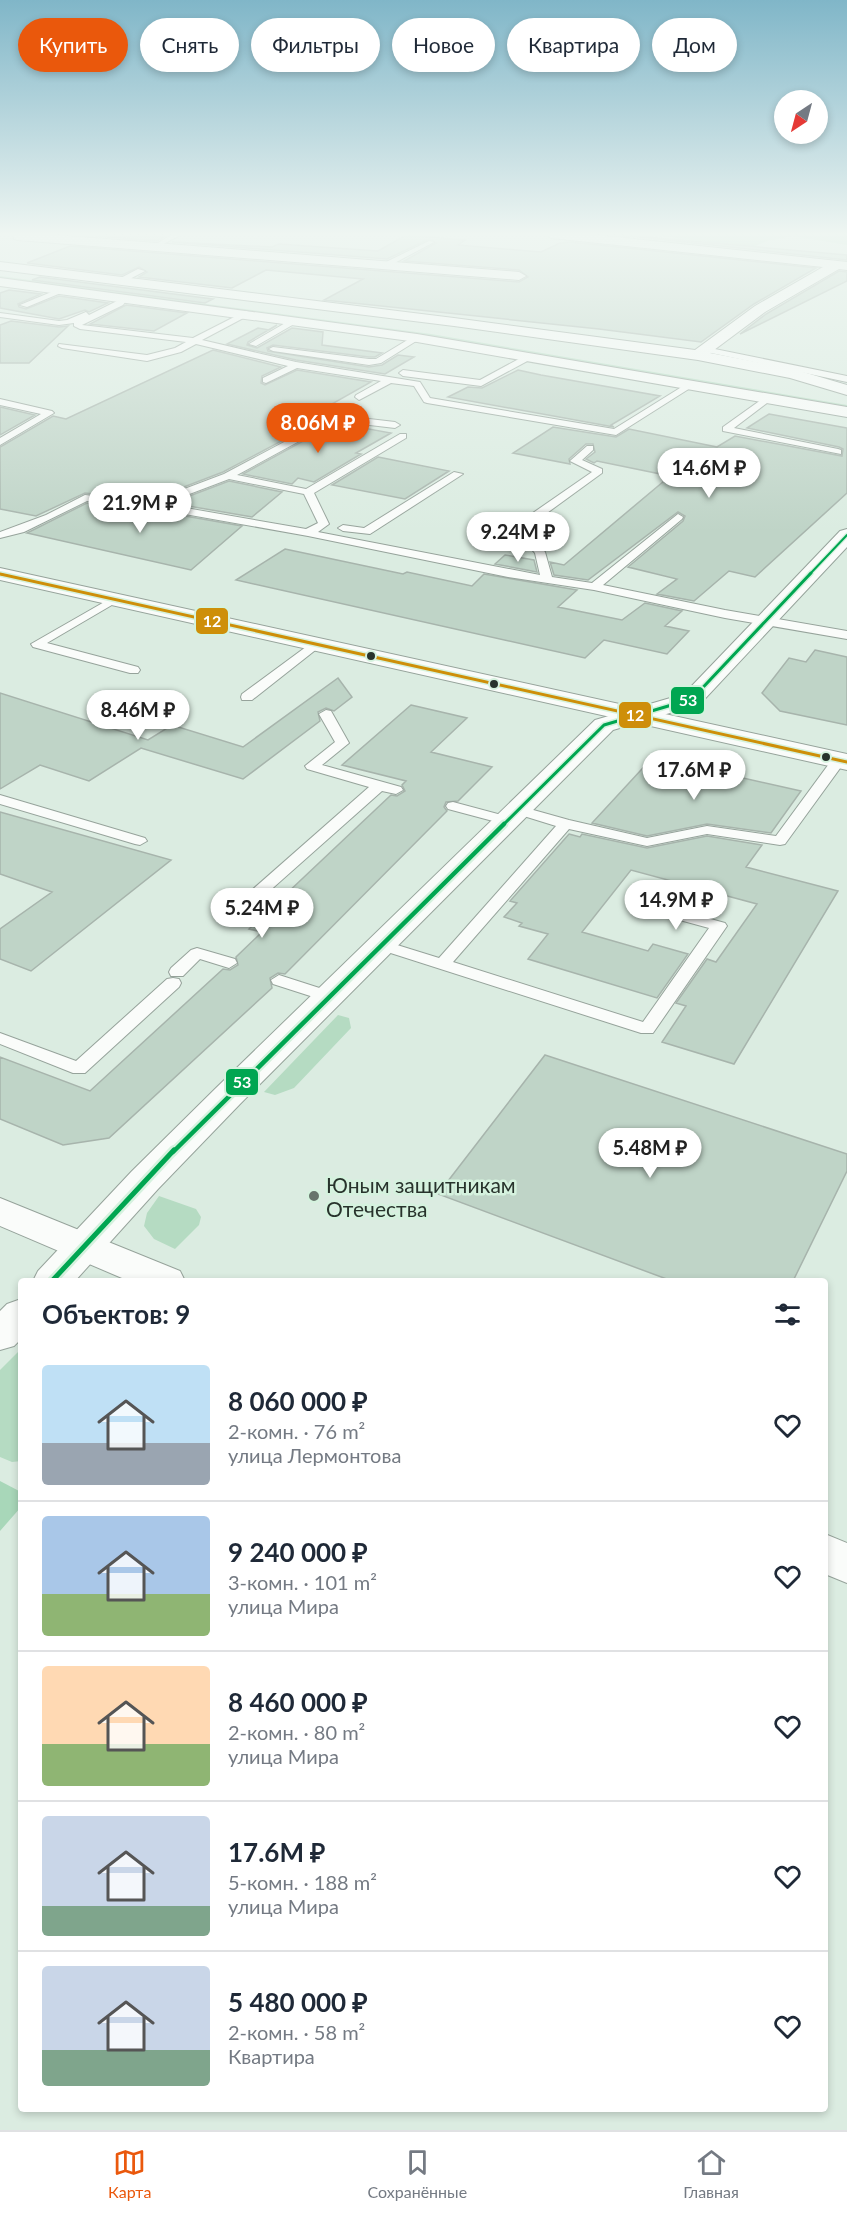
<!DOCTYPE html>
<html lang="ru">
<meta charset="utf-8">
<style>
:root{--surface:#fff;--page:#f6f6f7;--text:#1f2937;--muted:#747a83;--line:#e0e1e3;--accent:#ea580c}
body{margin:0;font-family:Lato,sans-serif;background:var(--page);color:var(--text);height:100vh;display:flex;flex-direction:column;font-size:22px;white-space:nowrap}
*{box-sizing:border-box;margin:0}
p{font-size:20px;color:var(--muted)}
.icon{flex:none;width:33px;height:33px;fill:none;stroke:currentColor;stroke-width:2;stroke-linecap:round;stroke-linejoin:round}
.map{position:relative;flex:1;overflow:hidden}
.side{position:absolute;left:18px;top:1278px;width:810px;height:834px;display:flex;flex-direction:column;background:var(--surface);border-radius:6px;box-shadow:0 3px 9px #0003}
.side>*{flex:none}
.guide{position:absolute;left:18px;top:18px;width:812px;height:54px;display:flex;gap:12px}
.needle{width:39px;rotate:216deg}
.controls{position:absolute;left:774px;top:90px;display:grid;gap:12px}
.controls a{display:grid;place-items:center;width:54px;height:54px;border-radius:50%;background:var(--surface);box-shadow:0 3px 9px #0003;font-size:30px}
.price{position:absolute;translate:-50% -51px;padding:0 14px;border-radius:21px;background:#fff;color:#222;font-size:20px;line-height:39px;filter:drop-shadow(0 2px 3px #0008)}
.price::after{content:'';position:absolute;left:50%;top:36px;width:18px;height:14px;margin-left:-9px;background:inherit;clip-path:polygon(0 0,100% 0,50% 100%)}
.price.on{background:var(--accent);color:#fff}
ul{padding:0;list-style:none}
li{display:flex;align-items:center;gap:18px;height:150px;padding:0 24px}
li+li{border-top:2px solid var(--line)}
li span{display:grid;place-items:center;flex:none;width:168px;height:120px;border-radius:6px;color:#555}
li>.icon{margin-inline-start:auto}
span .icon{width:72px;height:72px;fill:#fffc;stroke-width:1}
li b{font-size:26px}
h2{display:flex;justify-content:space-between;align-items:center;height:72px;padding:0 24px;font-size:26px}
.pill{padding:0 21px;border-radius:27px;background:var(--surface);box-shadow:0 3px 9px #0003;font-size:21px;line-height:54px}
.pill.on{background:var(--accent);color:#fff}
.menu{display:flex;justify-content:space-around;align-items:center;height:84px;border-top:2px solid var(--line);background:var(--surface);font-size:16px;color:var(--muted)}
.menu a{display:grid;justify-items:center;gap:3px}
.menu .on{color:var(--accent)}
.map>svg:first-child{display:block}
.green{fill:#b5dbc2}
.forest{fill:#a8d7b9}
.building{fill:#bfd4c7;stroke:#a7b4ac;stroke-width:1.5}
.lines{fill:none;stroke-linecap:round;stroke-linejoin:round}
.lane-casing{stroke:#96a39b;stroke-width:2}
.street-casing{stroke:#96a39b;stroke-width:2}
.secondary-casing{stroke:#96a39b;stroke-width:2}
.primary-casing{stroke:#96a39b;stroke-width:2}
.lane{fill:#fafcfa;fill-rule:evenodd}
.street{fill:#fafcfa;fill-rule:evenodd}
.secondary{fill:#fafcfa;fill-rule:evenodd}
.primary{fill:#fafcfa;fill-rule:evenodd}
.bus-1-far1-casing{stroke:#d5f2de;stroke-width:4.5}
.bus-1-casing{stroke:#d5f2de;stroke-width:6}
.bus-2-far3-casing{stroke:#d5f2de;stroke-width:4.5}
.bus-2-far2-casing{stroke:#d5f2de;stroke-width:6}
.bus-2-far1-casing{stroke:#d5f2de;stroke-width:9}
.bus-2-casing{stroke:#d5f2de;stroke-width:10}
.bus-1-far1{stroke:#ce8f09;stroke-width:2}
.bus-1{stroke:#ce8f09;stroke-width:3}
.bus-2-far3{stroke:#00a651;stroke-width:2}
.bus-2-far2{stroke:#00a651;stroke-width:3}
.bus-2-far1{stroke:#00a651;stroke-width:4.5}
.bus-2{stroke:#00a651;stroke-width:5}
.bus-dot{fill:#28332c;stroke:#d5f2de;stroke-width:2}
.poi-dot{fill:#67746b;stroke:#d5f2de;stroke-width:2}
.labels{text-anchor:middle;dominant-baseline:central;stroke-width:5;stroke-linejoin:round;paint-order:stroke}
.poi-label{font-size:21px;fill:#28332c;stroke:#d5f2de;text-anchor:start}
.line-badge{stroke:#d5f2de;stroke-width:2}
.badge-label{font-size:16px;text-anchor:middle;font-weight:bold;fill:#fff}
</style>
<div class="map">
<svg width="847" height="2130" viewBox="0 0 847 2130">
<rect width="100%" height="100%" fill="#dbece1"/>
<!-- green -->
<path class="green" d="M0,276L431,334L847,405V408L381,329L0,278Z
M338,1015L349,1018L351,1028L294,1088L275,1095L264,1092Z
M159,1196L196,1209L201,1217L199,1225L175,1249L154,1239L144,1226L147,1213Z
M21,1349V1461L12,1462L0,1457V1370Z"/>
<!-- forest -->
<path class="forest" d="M649,234H847V245L793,236L767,241L751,248Z
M0,1481L21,1492V1507L0,1531Z"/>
<!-- building -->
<path class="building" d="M102,234H168L157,241L97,236Z
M612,234L847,255V260Z
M406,235L465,240L458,245L541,252L560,243L571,242L816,268L754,304L701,342L599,329L324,300L363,279L266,270L232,288L139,277L147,272L139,267L122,275L27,263L70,246L519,282L528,277L519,270L404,261L436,243L429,239L387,259L172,242L272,247L279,244L378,251Z
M839,271L847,272V281L740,334L766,314Z
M40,277L213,299L205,303L32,280Z
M9,290L41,294L18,304L19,307L26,309L59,296L108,303L89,312L85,310L59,319L0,308V293Z
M126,305L187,313L154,331L90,324Z
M11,321L59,327L68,326L29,363H0V325Z
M277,325L248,342L247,345L257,348L292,328L323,332L322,345L382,353L375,357H369L273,345L267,348L268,351L369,367L382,365L398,355L414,357L385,374L296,360L227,344L258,328L269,330Z
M213,350L281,367L262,376L261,383L265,385L297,370L371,382L307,418L321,420L223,472L150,500L85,493L36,516L0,509V447L53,416L66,419Z
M518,370L541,375L660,396L611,425L614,427L448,397L468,387L482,388Z
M0,407L35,415L0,435Z
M769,414L847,428V493L755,577L729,571L694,601L657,594L677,579L628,567L683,521L685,516L678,512L588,580L554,575L550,562L564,565L670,476L597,461L594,463L586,459L595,452L593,444H586L569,459L570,464L513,453L553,427L616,437L629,429L717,447L735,436L842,456L843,449L839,447L747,428Z
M336,423L391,433L356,453L361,454L314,482L298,478L292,484L243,474Z
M378,457L449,471L405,499L332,485Z
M229,481L282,492L252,517L171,503Z
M87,503L151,510L242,526L191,570L27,533Z
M285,549L403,574L407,572L472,586L484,574L577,590L558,607L622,620L645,603L682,611L665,626L689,631L667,654L604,640L585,658L236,580Z
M505,555L534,560L537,572L495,564Z
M815,650L847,657V725L780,711L762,693L789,658L806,662Z
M338,678L352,697L334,711L326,708L318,712L320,721L243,779L141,748L89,781L40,765L0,789V693L148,740L172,725L243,747Z
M411,705L467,718L431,752L492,767L458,801L446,802L444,807L447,811L285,974L278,973L270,978L272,988L109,1138L63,1145L0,1119V1057L90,1091L223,969L230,970L238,965L236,957L262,932L249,929L391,795L397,796L405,791L402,785L406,781L342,765Z
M653,757L699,768L801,791L771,833L707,824L647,836L592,823Z
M0,812L171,860L31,971L0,959V929L52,892L0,874Z
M569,834L580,837L582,834L647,848L707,836L762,845L746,867L838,891L734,1064L662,1042L686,1006L676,1003L707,959L716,962L757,904L631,870L582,932L648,951L653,944L688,954L657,998L528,959L548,934L519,926L522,923L504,917L517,903L510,901Z
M545,1055L847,1154V1171L793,1281H672L438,1194Z"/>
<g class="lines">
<defs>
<path id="lane" d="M173,234H182L156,248L151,247Z
M429,241L434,242L387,267L380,265Z
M138,269L145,271L122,283L115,281Z
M61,288L68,290L27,307L20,305Z
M121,296L128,298L123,305L82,325L193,338L246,311L250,313L249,315L202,340L296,362L420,382L430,398L614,429L688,383L695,385L616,435L427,403L424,402L414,386L391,383L359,400L355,397L356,395L381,381L297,368L266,383L263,382V378L288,366L196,344L181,352L147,361L62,348L58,346L59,344L147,355L175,348L186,342L80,329L74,326V323L59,325L0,317V313L59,321L67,320L86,312L89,315L117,301Z
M294,318L301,320L256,346L249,344Z
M414,336L421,338L381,363L369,365L273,351L269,349L273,347L369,359H376Z
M705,347L847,376V382L702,351L701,349Z
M528,354L532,357L531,359L481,386L403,376L399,373L403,370L480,380Z
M768,395L771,396V400L734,428L838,449L841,450V454L723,431V427Z
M0,399L52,411L54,413L0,445V438L41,414L0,405Z
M335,415L395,422L400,425L395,428L336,421L237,475L306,489L400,434H406V438L314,493L329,524L318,532L540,575L535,553L515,530L486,522L491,519L517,524L592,472L570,461L587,446H593V450L582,460L602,469V473L525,529L545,552L552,577L592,583L678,514L683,517L682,519L603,585L725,610L847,631V639L725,618L594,590L508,577L308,536L151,508L87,501L24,532L0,538V532L46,515L85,495L150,502L224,474ZM229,479L304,494L318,523L306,529L163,504Z
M454,472L463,474L370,534L343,531L338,528L343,525L364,528Z
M113,597L119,600L117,602L47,643L138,667L140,670L138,673H130L33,647L31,644Z
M314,641L318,642V648L252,700H242L241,697L242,694Z
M326,710L331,711L349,743L322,765L401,787L403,790L396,794L382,791L248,910H236L234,907L236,904L369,787L307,769L305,766L335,742L319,714Z
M839,756L846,760L785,844L780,845L707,834L647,846L569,829L453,962L643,1022L709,928L632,907L630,904L632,901L638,899L725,923L727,926L653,1033H641L375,948L373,945L381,940L439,958L556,826L514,813L512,810L514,807L519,806L569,820L647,838L707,826L776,836L834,757Z
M0,795L145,838L147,841L140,845L135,844L0,804Z
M453,802L513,818L515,821L508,825L448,809L446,806L448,803Z
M197,948L235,959L237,963L229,968L200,959L183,976H171L169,972L171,968L191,950Z
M279,975L335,993L338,997L335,1001L329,1002L273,984L271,980Z
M173,978L179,979L181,983L179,987L85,1073H73L0,1044V1033L76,1061L167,979Z"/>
<path id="street" d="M13,234H43L519,272L526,276L519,280L18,240L14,239Z
M545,234H588L847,262V270L839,269L765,312L710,353L793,369L847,385V395L790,378L698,360L454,326L0,270V262L454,318L695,350L755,306L823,267L551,238Z
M847,529V547L700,704L613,730L240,1104L158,1189L75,1281H33L38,1271L132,1171L216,1088L595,720L684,694L840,531Z
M21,1299V1339L14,1346L0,1350V1311L7,1304Z"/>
<path id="secondary" d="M0,568L847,754V770L0,580Z
M0,1198L180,1271L185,1281H129L0,1226Z
M825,1534L847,1543V1583L825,1574Z"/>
<path id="primary" d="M0,278L417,334L847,407V417L417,342L0,286Z"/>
</defs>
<!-- lane casing -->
<use href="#lane" class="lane-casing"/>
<!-- street casing -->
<use href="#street" class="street-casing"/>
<!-- secondary casing -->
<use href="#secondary" class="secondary-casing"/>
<!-- primary casing -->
<use href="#primary" class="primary-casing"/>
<!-- lane -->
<use href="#lane" class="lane"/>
<!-- street -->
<use href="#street" class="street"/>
<!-- secondary -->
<use href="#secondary" class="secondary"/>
<!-- primary -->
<use href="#primary" class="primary"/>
<defs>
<path id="bus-1-far1" d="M0,574L4,575"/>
<path id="bus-1" d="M0,574L847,762"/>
<path id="bus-2-far3" d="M809,575L847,535"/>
<path id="bus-2-far2" d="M502,826L604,725L692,699L811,573"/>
<path id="bus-2-far1" d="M173,1152L504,824"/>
<path id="bus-2" d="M52,1281L174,1150"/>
</defs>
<!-- bus-1-far1 casing -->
<use href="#bus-1-far1" class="bus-1-far1-casing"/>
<!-- bus-1 casing -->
<use href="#bus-1" class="bus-1-casing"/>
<!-- bus-2-far3 casing -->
<use href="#bus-2-far3" class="bus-2-far3-casing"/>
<!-- bus-2-far2 casing -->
<use href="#bus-2-far2" class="bus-2-far2-casing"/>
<!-- bus-2-far1 casing -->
<use href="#bus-2-far1" class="bus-2-far1-casing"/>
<!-- bus-2 casing -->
<use href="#bus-2" class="bus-2-casing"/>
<!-- bus-1-far1 -->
<use href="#bus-1-far1" class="bus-1-far1"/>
<!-- bus-1 -->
<use href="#bus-1" class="bus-1"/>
<!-- bus-2-far3 -->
<use href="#bus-2-far3" class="bus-2-far3"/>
<!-- bus-2-far2 -->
<use href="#bus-2-far2" class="bus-2-far2"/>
<!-- bus-2-far1 -->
<use href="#bus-2-far1" class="bus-2-far1"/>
<!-- bus-2 -->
<use href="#bus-2" class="bus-2"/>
</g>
<!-- sky -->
<linearGradient id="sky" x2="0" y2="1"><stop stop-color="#80b6c8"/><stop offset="0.44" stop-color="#eff6f2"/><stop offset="1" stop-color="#eff6f2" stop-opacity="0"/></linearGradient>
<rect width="847" height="532" fill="url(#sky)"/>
<!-- markers -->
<g class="bus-dot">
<circle cx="371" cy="656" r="5"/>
<circle cx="494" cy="684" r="5"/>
<circle cx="826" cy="757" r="5"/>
</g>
<circle class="poi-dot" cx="314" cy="1196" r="6"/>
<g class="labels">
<!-- poi labels -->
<g class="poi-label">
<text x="326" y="1184">Юным защитникам<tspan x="326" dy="24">Отечества</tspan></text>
</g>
</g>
<g class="line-badge">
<rect x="195" y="607" width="34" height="28" rx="6" fill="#ce8f09"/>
<rect x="670" y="686" width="35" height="29" rx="6" fill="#00a651"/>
<rect x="618" y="701" width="34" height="28" rx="6" fill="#ce8f09"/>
<rect x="225" y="1068" width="34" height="28" rx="6" fill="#00a651"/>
</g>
<g class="badge-label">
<text x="212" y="627">12</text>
<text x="688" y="706">53</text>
<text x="635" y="721">12</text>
<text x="242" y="1088">53</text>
</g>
</svg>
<div class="controls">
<a><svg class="needle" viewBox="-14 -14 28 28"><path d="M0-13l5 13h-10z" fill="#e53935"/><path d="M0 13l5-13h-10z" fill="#747a83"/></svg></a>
</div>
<b class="price on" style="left:318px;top:454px">8.06M ₽</b>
<b class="price" style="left:709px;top:499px">14.6M ₽</b>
<b class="price" style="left:140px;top:534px">21.9M ₽</b>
<b class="price" style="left:518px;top:563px">9.24M ₽</b>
<b class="price" style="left:138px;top:741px">8.46M ₽</b>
<b class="price" style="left:694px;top:801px">17.6M ₽</b>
<b class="price" style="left:676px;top:931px">14.9M ₽</b>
<b class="price" style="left:262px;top:939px">5.24M ₽</b>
<b class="price" style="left:650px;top:1179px">5.48M ₽</b>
<div class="guide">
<a class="pill on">Купить</a>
<a class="pill">Снять</a>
<a class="pill">Фильтры</a>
<a class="pill">Новое</a>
<a class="pill">Квартира</a>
<a class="pill">Дом</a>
</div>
<section class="side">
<h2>Объектов: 9<svg class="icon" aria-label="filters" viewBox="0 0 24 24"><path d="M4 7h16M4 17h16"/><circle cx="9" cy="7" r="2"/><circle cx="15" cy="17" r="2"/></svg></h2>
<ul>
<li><span style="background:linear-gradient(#bfe0f5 65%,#9aa5b1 0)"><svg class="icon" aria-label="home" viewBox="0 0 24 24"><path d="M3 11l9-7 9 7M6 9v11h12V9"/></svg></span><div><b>8 060 000 ₽</b><p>2-комн. · 76 m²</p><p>улица Лермонтова</p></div><svg class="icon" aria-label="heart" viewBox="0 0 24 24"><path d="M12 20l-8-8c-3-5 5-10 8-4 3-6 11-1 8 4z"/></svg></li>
<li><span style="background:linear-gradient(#a9c7e8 65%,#8fb573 0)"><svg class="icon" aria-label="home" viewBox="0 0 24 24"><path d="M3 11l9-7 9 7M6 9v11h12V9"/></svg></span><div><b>9 240 000 ₽</b><p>3-комн. · 101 m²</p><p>улица Мира</p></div><svg class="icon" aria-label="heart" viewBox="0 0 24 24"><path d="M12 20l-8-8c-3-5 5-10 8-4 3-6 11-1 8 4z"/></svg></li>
<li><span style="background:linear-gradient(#ffd9b3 65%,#8fb573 0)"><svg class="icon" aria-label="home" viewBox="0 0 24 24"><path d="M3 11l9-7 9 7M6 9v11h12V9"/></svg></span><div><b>8 460 000 ₽</b><p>2-комн. · 80 m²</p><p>улица Мира</p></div><svg class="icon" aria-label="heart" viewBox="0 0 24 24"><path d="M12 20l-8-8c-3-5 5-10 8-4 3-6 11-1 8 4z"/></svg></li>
<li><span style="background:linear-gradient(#c9d6e8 75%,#7fa58c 0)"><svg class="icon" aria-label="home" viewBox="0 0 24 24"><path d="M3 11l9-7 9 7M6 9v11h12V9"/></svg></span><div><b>17.6M ₽</b><p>5-комн. · 188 m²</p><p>улица Мира</p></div><svg class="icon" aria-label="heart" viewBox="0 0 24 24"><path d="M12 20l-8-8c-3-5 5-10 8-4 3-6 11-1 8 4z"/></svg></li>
<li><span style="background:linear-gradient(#c9d6e8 70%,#7fa58c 0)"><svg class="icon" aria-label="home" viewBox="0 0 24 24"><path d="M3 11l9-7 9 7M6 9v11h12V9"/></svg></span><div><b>5 480 000 ₽</b><p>2-комн. · 58 m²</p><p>Квартира</p></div><svg class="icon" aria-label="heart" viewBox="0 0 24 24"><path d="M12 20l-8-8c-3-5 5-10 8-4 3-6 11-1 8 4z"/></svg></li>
</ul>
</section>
</div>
<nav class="menu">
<a class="on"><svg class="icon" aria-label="map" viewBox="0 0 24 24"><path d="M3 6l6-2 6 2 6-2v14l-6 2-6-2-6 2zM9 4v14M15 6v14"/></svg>Карта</a>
<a><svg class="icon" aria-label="saved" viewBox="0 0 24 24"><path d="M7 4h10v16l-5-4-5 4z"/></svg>Сохранённые</a>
<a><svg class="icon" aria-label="home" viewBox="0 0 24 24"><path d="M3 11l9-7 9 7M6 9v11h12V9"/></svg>Главная</a>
</nav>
